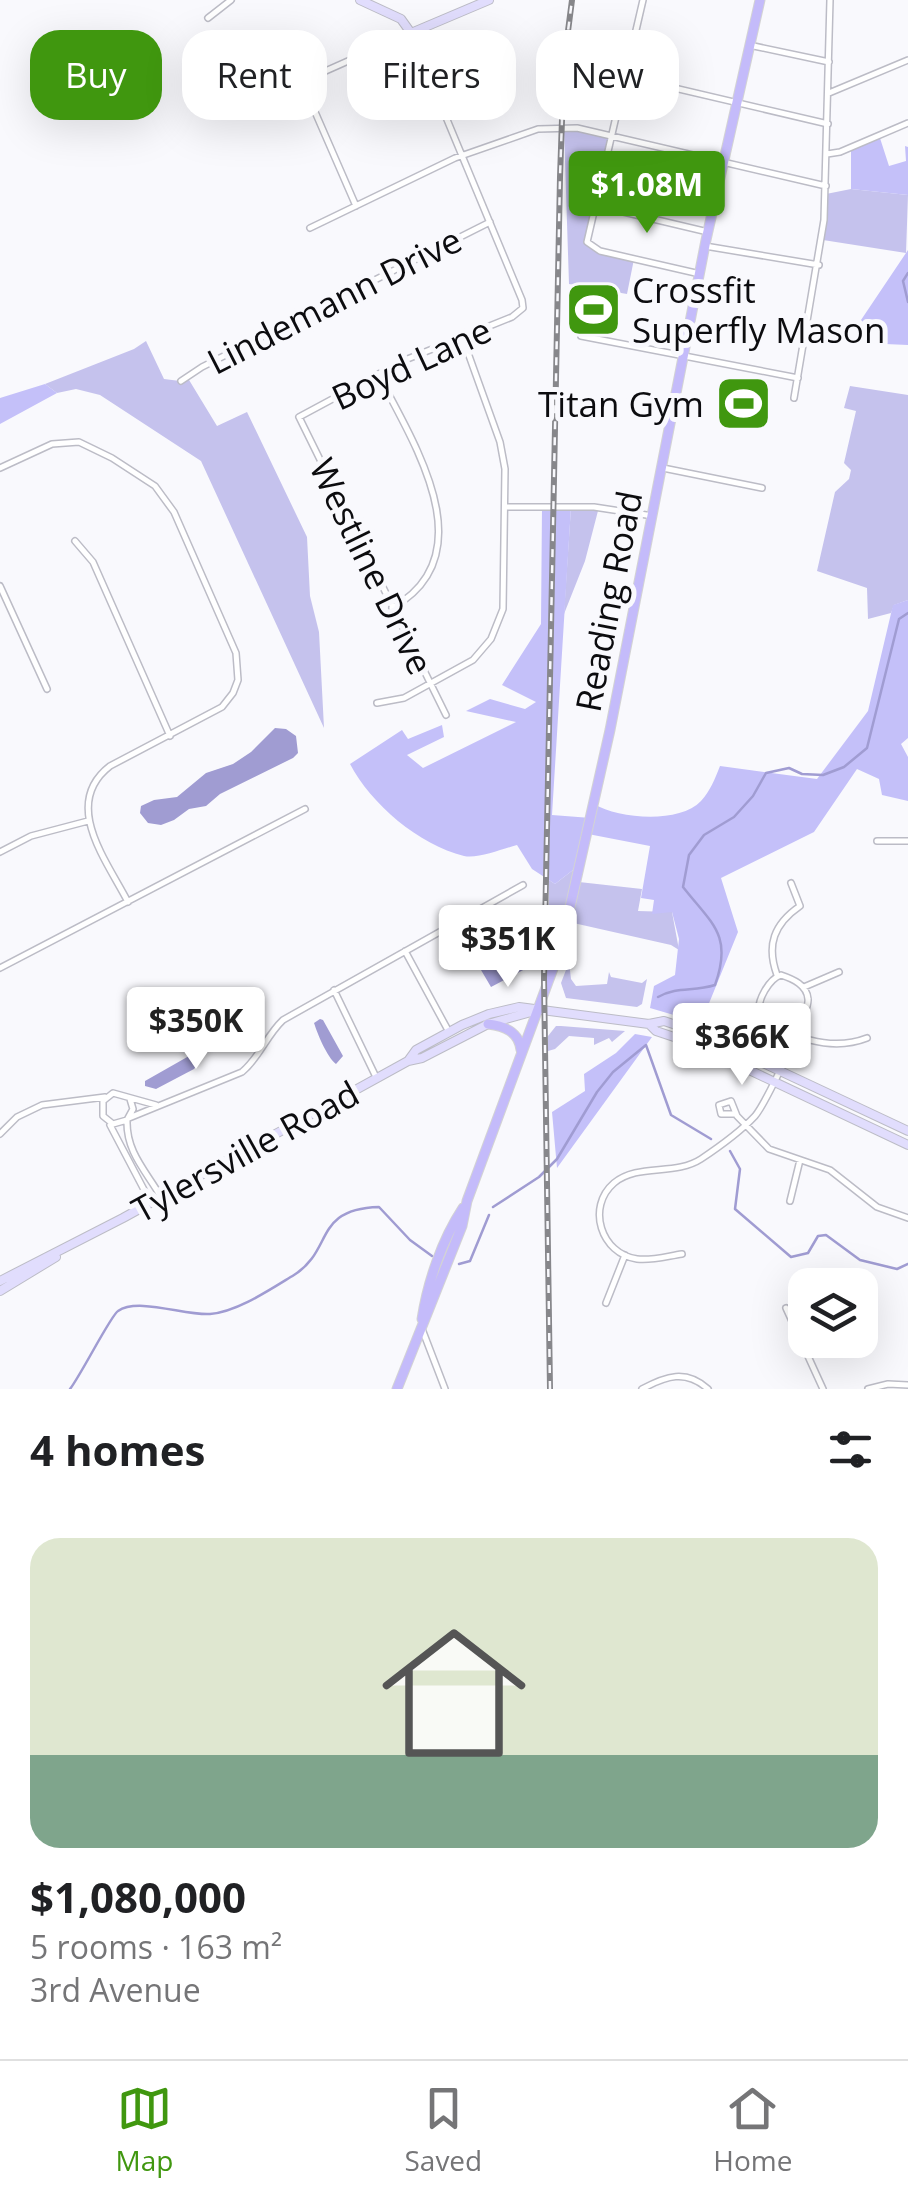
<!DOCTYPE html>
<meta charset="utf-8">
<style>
:root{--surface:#fff;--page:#f2f2f2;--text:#202124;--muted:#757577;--line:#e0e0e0;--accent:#40970f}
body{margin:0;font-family:"Open Sans",sans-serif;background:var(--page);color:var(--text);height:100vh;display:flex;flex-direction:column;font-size:38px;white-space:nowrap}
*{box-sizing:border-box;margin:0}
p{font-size:32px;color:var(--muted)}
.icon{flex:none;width:55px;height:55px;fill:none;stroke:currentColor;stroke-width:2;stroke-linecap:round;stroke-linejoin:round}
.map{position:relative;height:1389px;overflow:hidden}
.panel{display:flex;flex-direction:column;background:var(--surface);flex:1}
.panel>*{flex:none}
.hud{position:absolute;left:30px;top:30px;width:850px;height:90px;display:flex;gap:20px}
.controls{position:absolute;left:788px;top:1268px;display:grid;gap:20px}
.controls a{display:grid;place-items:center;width:90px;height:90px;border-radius:20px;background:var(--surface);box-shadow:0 10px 40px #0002;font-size:50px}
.price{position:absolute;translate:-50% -85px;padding:0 22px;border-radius:10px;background:#fff;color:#222;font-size:32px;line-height:65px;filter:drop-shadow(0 2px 5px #0008)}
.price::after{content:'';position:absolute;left:50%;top:60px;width:30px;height:22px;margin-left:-15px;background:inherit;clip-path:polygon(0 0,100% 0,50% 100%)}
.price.active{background:var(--accent);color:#fff}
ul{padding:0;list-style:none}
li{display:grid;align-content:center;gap:20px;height:530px;padding:0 30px}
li+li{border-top:2px solid var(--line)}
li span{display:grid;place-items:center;height:310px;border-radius:30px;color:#555}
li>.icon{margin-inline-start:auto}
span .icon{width:180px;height:180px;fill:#fffc;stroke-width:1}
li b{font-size:42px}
h2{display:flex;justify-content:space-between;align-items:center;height:120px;padding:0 30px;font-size:42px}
.chip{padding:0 35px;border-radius:30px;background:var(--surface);box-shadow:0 10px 40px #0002;font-size:35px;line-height:90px}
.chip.active{background:var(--accent);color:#fff}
.menu{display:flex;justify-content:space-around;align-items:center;height:140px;border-top:2px solid var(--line);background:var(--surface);font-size:28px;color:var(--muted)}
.menu a{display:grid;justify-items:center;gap:5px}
.menu .active{color:var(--accent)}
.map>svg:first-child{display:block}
.green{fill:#c5c2ed}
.forest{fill:#c4c0f9}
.water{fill:#a09cd2}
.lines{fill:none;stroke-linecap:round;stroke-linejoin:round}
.stream{stroke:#a09cd2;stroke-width:2.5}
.street-casing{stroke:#bcbcc6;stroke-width:8}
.secondary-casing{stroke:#bcbcc6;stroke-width:10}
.primary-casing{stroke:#d3d3d4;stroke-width:11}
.street{stroke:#fff;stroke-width:5}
.secondary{stroke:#e1ddfd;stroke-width:8}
.primary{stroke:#c4bbfa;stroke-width:9}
.rail-casing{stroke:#87878b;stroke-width:6}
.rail{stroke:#f9f9fd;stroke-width:2.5;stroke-dasharray:8;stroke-linecap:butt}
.labels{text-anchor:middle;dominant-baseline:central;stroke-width:10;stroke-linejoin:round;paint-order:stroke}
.poi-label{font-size:35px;fill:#0c0c0f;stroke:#f9f9fd;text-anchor:start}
.street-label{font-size:35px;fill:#0c0c0f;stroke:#f9f9fd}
</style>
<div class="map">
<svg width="908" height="1389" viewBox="0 0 908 1389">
<rect width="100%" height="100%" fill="#f9f9fd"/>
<!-- green -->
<path class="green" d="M568,126L610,135L587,238L590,246L634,259L627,294L569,284L564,130Z
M851,189L908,195L906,253L823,240L826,194Z
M146,341L164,379L180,381L186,375L217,426L247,412L307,537L310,596L319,632L324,728L201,461L100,395L76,389L57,393L45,384L134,349Z
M850,386L908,395V600L894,605L891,613L868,619L867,588L817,571L835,492L849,479L851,470L844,463L856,411L844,408Z
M571,507H599L585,561L564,614Z
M582,863L579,882L642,889L638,911L672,912L679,950L671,945L569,922L557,957L549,950V880L555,884Z
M569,962L571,979L576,986L607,984L609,972L611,977L642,983L647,979L642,1004L637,1007L566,998L561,983Z
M556,1026H561L625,1031L612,1042L609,1038L594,1045V1038L569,1036L555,1049L548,1051V1036Z"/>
<!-- forest -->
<path class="forest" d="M879,135L889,166L906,161L905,146L908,147V195L851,189V148Z
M908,250V345L885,344L861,320Z
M45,384L57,393L0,424V398Z
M542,507H571L552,815L591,818L594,804C619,819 679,824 701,801C710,791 715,779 720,766L817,779L868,711L893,605L908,600V738L901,744L908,757V801L882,795L879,779L857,769L814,832L721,878L738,932L701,1023L650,1008L654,986L675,975L679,939L672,912L652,914L654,900L641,898L650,846L588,834L582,863L555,884L532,869L517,845C502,849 478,859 464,856C419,845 371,804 350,764L402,730L408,739L442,725L444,737L407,755L423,768L516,722L466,711L490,699L525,709L536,702L502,685L541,624Z
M635,1034L652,1037L557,1168L552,1112L585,1091L584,1074L616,1053Z"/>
<!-- water -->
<path class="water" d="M275,728L286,729L296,736L298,753L293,758L220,794L206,806L189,809L174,820L161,825L148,823L140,813L141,806L154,800L177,797L206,773L233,764L251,752Z
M526,942L531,952L525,969L491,987L481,970L483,965Z
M246,991L250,992L261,1020L248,1028L235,1000Z
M320,1019L323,1020L343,1056L336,1064C327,1057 318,1035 314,1023Z
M189,1056L197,1065L194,1069L156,1089L145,1086V1081Z"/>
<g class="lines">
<!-- stream -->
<path class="stream" d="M908,273L903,281L908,302
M658,997C678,986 693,992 715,985C733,935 712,924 683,887L689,855L704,835L734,817L753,796L766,773L789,768L802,774L823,775L844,767L867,748L899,619L908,613
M730,1151L740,1169L735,1209L791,1257L808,1253L818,1236L826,1235L860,1260L897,1269L908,1264
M493,1207L539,1177L557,1159L597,1092L613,1072L646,1045L671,1115L711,1139
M459,1264L470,1261L489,1215
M70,1389C81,1375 111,1315 118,1311C138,1297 186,1316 210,1314C237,1312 271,1289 294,1275C334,1250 313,1209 379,1207L410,1240L432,1256"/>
<defs>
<path id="street" d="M643,0L587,242L600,251L700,274
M208,18L231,0
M749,45L829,62
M555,60L828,124
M302,82L356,206
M829,93L908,60
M249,105L411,33L522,300L523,308L512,317L405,360L299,417L446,715
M827,154L840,152L908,123
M594,205L708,232
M310,228L455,158L538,129L577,128L826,186
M705,246L819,265
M581,336L798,378
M378,374C413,442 487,555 392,608
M181,381L202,367L490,222
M794,398L824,220L830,0
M0,468L52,444L79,442L112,458L155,486L174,512L236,653L238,680L233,693L222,707L110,766C61,804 107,861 128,902
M663,468L762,488
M506,507H594L653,516
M75,541L93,562L170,736
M0,586L47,689
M377,703L404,698L473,660L491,639L503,609L505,469L500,442L463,339
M877,841H908
M0,852L31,836L88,821
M405,951L449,1032
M0,968L305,809
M777,975C766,945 774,924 800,906L791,883
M804,987L839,972
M334,990L376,1077
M130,1099L133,1109L127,1120L113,1124L103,1116V1101L113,1093L156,1105
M735,1114H721L719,1105L731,1101L737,1116L769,1149L830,1170L877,1207L908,1218
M129,1118L242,1072C260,1057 266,1036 283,1020L523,885
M127,1120C126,1152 146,1171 161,1197
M110,1125L151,1203
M0,1134L17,1117L42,1105L105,1097
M790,1201L800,1160
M682,1254C668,1256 651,1261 637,1259C601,1254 586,1207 614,1183C638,1163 675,1176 701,1159C719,1147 740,1132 755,1116C765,1104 810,1012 808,999C807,985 793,979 781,975C769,979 757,1000 759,1013C788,1038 831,1052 867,1038
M606,1303L625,1255
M786,1308L823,1389
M422,1329L445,1389
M642,1389C666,1376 686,1369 708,1389
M868,1389L888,1384L908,1385"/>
<path id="secondary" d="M360,0L401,19L411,33L489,0
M649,1024L656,1031L692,1043L908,1145
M408,1061L416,1050L462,1025L489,1014L519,1007L649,1024L664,1021L697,1032L908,1131
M0,1281L123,1218L408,1061L422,1058L488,1024L538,1010
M0,1291L56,1257"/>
<path id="primary" d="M488,1024C505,1026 519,1032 521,1050
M422,1319C428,1281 442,1240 463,1208
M397,1389L462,1226L467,1201L561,947L610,730L706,240L760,0"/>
</defs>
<!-- street casing -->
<use href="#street" class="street-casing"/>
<!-- secondary casing -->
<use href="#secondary" class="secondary-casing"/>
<!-- primary casing -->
<use href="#primary" class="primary-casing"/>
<!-- street -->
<use href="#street" class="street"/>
<!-- secondary -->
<use href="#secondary" class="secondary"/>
<!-- primary -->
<use href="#primary" class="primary"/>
<defs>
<path id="rail" d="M550,1389L544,979L560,177L564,62L572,0"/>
</defs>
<!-- rail casing -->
<use href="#rail" class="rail-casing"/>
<!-- rail -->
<use href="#rail" class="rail"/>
</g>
<!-- icons -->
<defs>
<symbol id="stadium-square" viewBox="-11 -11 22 22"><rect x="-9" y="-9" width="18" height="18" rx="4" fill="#40970f" stroke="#f9f9fd"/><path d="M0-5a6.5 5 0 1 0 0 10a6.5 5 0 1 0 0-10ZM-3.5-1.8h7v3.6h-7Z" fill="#fff"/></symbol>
</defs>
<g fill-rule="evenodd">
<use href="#stadium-square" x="562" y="278" width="63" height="63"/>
<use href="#stadium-square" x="712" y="372" width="63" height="63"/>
</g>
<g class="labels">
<!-- poi labels -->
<g class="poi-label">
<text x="632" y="289">Crossfit<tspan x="632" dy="40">Superfly Mason</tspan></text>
<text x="704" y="403" text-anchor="end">Titan Gym</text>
</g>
<!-- street labels -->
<g class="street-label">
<text transform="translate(334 300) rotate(-27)">Lindemann Drive</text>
<text transform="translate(411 363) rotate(-25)">Boyd Lane</text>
<text transform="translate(372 566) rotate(64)">Westline Drive</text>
<text transform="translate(608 601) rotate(-79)">Reading Road</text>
<text transform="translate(245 1151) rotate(-29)">Tylersville Road</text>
</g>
</g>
</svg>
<div class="controls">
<a><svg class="icon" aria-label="layers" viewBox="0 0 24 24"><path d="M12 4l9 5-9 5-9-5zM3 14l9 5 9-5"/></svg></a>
</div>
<b class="price active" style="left:647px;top:236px">$1.08M</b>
<b class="price" style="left:508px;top:990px">$351K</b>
<b class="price" style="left:196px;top:1072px">$350K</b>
<b class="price" style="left:742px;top:1088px">$366K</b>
<div class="hud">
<a class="chip active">Buy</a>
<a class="chip">Rent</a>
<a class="chip">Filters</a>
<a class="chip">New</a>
</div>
</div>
<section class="panel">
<h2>4 homes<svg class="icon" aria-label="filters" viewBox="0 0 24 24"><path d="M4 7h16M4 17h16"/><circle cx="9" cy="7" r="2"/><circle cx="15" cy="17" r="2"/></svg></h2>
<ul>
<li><span style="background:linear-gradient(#dfe7d0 70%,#7fa58c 0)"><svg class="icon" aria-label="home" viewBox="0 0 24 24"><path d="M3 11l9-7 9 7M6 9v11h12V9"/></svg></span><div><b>$1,080,000</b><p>5 rooms · 163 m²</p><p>3rd Avenue</p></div></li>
</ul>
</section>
<nav class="menu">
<a class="active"><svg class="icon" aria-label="map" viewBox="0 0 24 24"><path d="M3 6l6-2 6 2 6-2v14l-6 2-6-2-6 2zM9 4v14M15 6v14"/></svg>Map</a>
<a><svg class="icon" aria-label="saved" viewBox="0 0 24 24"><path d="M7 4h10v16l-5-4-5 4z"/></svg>Saved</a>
<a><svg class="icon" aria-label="home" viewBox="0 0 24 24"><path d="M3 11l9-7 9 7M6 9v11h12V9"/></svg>Home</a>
</nav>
